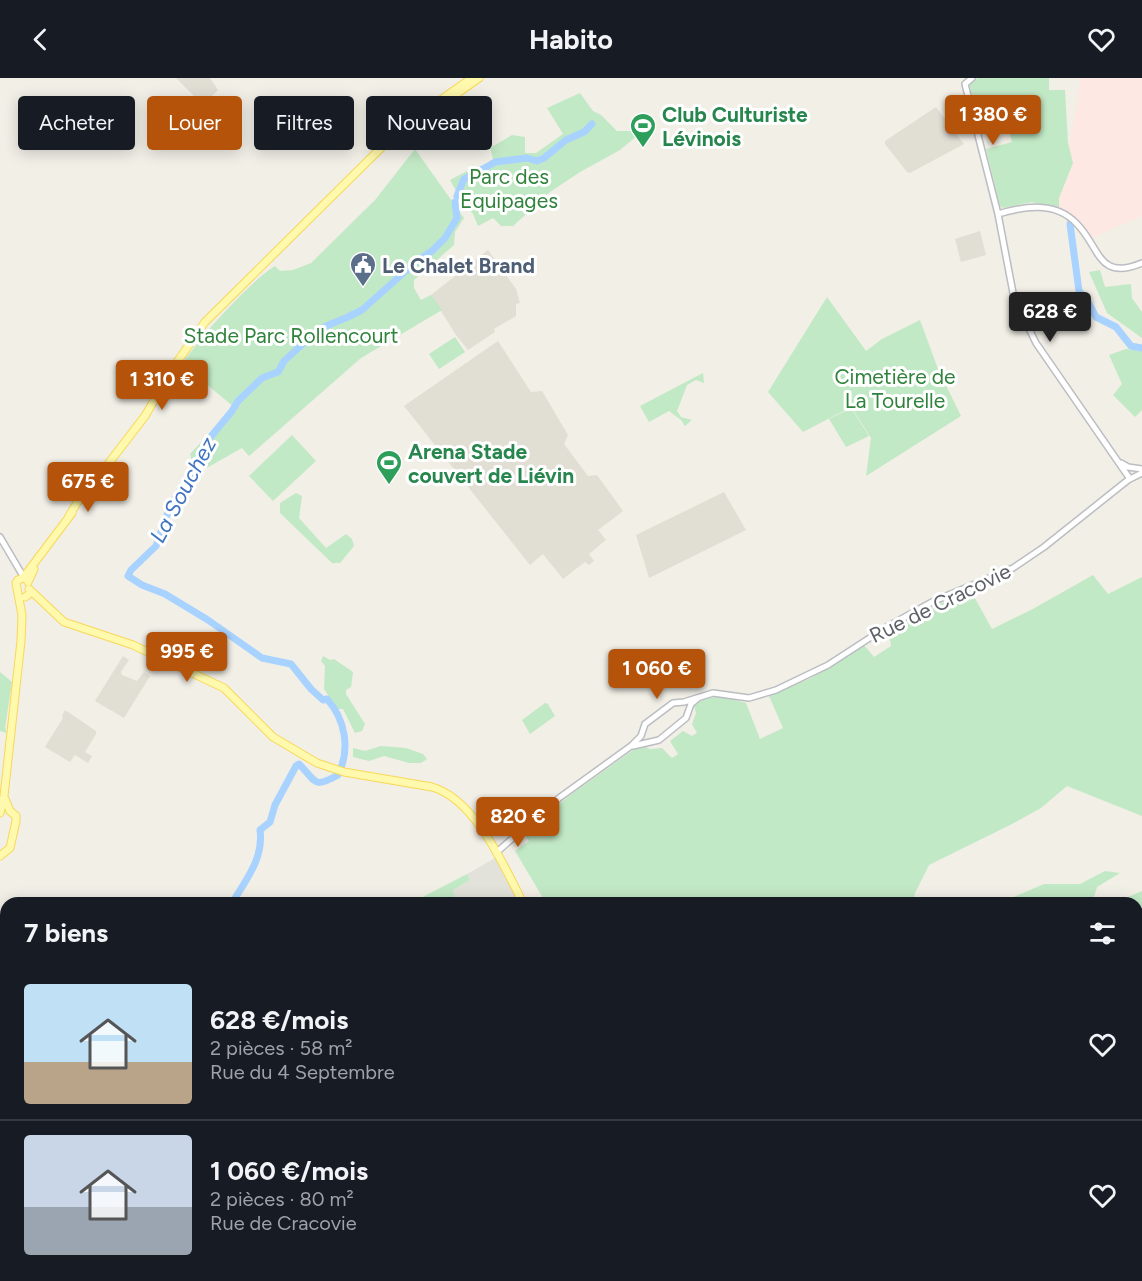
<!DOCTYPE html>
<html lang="fr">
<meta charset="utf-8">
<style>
:root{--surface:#171b24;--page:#242831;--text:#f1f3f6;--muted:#9ea1a6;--line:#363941;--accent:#b45309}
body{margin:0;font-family:Figtree,sans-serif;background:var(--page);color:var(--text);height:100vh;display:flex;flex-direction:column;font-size:22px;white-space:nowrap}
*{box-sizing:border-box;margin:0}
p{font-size:20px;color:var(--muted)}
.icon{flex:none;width:33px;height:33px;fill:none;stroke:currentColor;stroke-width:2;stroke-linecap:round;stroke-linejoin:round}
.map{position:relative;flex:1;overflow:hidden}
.drawer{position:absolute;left:0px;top:819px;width:1143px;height:384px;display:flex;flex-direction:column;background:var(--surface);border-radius:18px 18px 0 0;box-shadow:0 3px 15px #0003}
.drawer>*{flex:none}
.top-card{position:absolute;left:18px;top:18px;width:600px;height:54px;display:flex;gap:12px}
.price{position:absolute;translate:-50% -51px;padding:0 14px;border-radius:6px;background:var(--accent);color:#fff;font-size:20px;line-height:39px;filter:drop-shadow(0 2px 3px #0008)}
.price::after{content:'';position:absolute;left:50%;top:36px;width:18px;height:14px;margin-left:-9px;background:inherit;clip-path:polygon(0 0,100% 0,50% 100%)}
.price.current{background:#222;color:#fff}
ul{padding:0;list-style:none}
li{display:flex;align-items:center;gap:18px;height:150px;padding:0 24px}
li+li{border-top:2px solid var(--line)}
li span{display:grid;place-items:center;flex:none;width:168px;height:120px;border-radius:6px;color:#555}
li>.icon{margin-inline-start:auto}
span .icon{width:72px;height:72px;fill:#fffc;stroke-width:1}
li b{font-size:26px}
h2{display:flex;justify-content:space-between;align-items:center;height:72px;padding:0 24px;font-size:26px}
.pill{padding:0 21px;border-radius:6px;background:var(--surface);box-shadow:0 3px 15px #0003;font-size:21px;line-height:54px}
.pill.current{background:var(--accent);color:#fff}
header{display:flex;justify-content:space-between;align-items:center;height:78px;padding:0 24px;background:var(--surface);font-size:27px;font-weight:700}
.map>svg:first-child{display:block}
.industrial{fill:#e2e1da}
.education{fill:#e1ded4}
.medical{fill:#fde8e3}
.green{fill:#c2e9c5}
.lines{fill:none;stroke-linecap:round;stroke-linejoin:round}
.river{stroke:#a8d2ff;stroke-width:7}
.minor-casing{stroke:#bbbdc2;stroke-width:8}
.major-casing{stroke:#f8d858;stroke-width:9}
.minor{stroke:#fff;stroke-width:5}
.major{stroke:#fff9ad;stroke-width:7}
.labels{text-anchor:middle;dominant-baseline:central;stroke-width:6;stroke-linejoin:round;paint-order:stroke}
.leisure-label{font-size:21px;font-weight:bold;fill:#27864d;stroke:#fff;text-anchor:start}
.park-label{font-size:21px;fill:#30833b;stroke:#fff}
.service-label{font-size:21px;font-weight:bold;fill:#4e5e75;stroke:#fff;text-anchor:start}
.street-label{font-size:21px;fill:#5e6167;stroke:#fff}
.water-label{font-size:22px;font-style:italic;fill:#4174c0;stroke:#fff}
</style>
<header><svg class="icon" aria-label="back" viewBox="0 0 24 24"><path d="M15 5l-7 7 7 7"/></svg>Habito<svg class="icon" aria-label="heart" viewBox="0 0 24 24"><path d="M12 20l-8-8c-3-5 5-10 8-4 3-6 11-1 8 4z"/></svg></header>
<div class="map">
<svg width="1142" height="1203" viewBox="0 0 1142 1203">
<rect width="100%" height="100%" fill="#f1efe6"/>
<!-- industrial -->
<path class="industrial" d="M497,779L521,825H456L453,812L470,802L467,796Z"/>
<!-- education -->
<path class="education" d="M176,0H210L218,12L203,27Z
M936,29L964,66L910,95L907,94L885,66V63Z
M980,153L986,177L961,184L955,161Z
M488,172L516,211L520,225L516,226V238L494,251L495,254L468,272L456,257L431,217Z
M498,263L531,314L542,313L568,357L564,366L588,398L597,397L623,433L598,452L606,462L589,476L594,483L589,487L585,484L563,501L543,476L530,487L404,328Z
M724,414L746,452L649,500L636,457Z
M123,578L129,582L121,594L122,597L137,603L144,594L150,598L124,640L95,623Z
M65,632L96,653V656L85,674L92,678L88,685L75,677L70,684L45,669L63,640L62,638Z"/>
<!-- medical -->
<path class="medical" d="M1080,0H1142V138L1090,161L1085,152L1055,131L1071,83L1069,69L1078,21Z"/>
<!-- green -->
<path class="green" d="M978,0H1049V12H1065L1068,65L1073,85L1059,120V131L1032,124L1003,130L1000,128L986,71L1012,64L1006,41L980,48L970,9V5Z
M580,15L593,33L601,37L617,53H643L620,72L580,94L550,114L513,148H501L493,140L478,148L473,136L460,120L450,102L467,93L469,98L494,84L490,70L512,57L525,59V75H536L563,56L547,30Z
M415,71L464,140L455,154L454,167L414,202V210L421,222L431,217L442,232L361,280L249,378L242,370L196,396L190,376L234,329L182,286C200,260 221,237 243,215C254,205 263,195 275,188L280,193L293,192L311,185L375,122Z
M1100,192L1105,209L1131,206L1132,220L1142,234V260L1107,235L1089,194Z
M827,219L866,273L882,261L920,242L938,291L961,338L866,398L871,360L851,329L803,354L768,314Z
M455,259L465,274L439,291L429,276Z
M1126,271L1142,273V332L1135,339L1113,317L1122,306L1109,277Z
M703,295L704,305L696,302L687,307L677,333L681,339L692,342L685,348L681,342L669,333L649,344L640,328Z
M851,330L869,358L846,369L829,341Z
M292,357L316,383L273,423L249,398Z
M296,415L302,418L299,440L326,470L346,456L352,461L354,468L340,485H332L280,435V425Z
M1093,497L1108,516L1142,499V738L1067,708L1041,730L1012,746L929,787L915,815L913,825H588L587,823L585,825H546L515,773L529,763L523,755L570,717L636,670L642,667L650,671L662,670L672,680L678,676L670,663L683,653L692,658L697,655L692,646L696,635L694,628C710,614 728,620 746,625L760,661L783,650L769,618L811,600L864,567L874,579L891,568L888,551L908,539L971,513L992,551L1031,532Z
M323,578L330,582L334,581L353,594L351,609L346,612V616L365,646L362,653L355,655L343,631H337L324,611L325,588L321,583Z
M0,594L12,604L5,650L7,655L0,653Z
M545,625L548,626L555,638L530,656L522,642Z
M381,668L406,670L423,676L427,681L421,685H409L384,678L369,683L353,679V670L365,673Z
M1105,793L1120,795L1097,809L1092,825H1000L1044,806H1080Z
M467,796L470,802L453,812L456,825H411Z
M1142,813V1065L1137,1056V825H1104L1126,820Z
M6,1182V1197H572L573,1203H0V1188Z
M722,1197H804L793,1203H729Z"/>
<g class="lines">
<!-- river -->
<path class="river" d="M457,118L464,101L490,87L495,84L527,80L537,83L544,80L566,62L584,54L592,46
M1070,146L1079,213L1087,222L1096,239L1116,249L1131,268L1142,270
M232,825C246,802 264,780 260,752L270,744L275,727L296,688L299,686C317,704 313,711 338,697C351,671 345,641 327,621L323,622L311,611L291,586L262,580L208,542L165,516L142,507L128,498L131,492L156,468L171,426L191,398L204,367L232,333L238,323L262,300L278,294L284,283L314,256L326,248L348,239L362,232L418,182L432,173L445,160L457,140L455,124
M0,1127L6,1122"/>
<defs>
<path id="minor" d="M972,0L965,6L998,136L1014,220L1036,265L1130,401
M998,136C1025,128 1056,123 1077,146C1100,169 1098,204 1142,185
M1121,385L1128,389L1142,391
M0,459L23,498
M633,668L659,662L686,640L691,626L698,620
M498,773L559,720L631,668L641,658L645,646L673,625L684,624L713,615L749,620L776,612L828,587L885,550L932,524L1013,490L1044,469L1128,402L1142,395"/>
<path id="major" d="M472,0C453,13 435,26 417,40C411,45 406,44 403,52L405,59L413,63C427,60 420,47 427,37L479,0
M69,438L80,420L85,416L145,338L173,290L205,244L389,62L403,53
M23,500L72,435
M28,504L34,491
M29,511L64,544L133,567L224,610L273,659L317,685L344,694L432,709C475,721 504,788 523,825
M25,519L28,517
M0,735L4,718L21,563L22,537L16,505L18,502L23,500
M0,778L10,770L16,743V738L10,733L5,721
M639,1197L640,1203"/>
</defs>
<!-- minor casing -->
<use href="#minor" class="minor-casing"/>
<!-- major casing -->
<use href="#major" class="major-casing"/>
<!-- minor -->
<use href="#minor" class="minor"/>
<!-- major -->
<use href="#major" class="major"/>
</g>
<!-- icons -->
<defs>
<symbol id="stadium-pin" viewBox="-11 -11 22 30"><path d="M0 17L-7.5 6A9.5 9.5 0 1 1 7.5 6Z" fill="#2e9e5b" stroke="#fff"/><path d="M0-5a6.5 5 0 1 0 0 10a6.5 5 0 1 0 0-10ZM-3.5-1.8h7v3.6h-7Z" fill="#fff"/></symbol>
<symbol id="civic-pin" viewBox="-11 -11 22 30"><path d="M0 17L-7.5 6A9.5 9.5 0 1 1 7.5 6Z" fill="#5c6f8a" stroke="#fff"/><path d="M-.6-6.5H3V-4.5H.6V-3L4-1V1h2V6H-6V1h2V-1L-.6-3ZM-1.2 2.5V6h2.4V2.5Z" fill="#fff"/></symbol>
</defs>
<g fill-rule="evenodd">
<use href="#stadium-pin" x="628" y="33" width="30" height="40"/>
<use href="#civic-pin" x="348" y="172" width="30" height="40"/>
<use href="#stadium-pin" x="374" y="370" width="30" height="40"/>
</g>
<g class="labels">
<!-- leisure labels -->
<g class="leisure-label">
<text x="662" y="36">Club Culturiste<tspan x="662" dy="24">Lévinois</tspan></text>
<text x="408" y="373">Arena Stade<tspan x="408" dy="24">couvert de Liévin</tspan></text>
</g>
<!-- park labels -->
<g class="park-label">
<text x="509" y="98">Parc des<tspan x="509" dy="24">Equipages</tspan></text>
<text x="291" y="257">Stade Parc Rollencourt</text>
<text x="895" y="298">Cimetière de<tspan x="895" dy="24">La Tourelle</tspan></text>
</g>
<!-- service labels -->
<g class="service-label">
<text x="382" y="187">Le Chalet Brand</text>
</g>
<!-- street labels -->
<g class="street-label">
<text transform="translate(940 525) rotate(-26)">Rue de Cracovie</text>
</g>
<!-- water labels -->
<g class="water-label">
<text transform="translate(183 412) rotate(-62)">La Souchez</text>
</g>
</g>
</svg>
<b class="price" style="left:993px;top:68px">1 380 €</b>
<b class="price current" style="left:1050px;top:265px">628 €</b>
<b class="price" style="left:162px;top:333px">1 310 €</b>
<b class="price" style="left:88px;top:435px">675 €</b>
<b class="price" style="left:187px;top:605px">995 €</b>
<b class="price" style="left:657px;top:622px">1 060 €</b>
<b class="price" style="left:518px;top:770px">820 €</b>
<div class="top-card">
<a class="pill">Acheter</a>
<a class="pill current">Louer</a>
<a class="pill">Filtres</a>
<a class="pill">Nouveau</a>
</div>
<section class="drawer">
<h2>7 biens<svg class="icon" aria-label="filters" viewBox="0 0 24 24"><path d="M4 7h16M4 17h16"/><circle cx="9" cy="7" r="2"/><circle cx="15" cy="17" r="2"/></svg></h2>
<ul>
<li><span style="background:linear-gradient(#bfe0f5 65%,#b9a48a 0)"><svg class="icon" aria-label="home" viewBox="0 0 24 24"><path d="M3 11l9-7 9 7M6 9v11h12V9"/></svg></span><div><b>628 €/mois</b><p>2 pièces · 58 m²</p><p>Rue du 4 Septembre</p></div><svg class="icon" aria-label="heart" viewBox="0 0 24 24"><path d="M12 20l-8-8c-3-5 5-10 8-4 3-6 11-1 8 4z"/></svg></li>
<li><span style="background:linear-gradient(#c9d6e8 60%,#9aa5b1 0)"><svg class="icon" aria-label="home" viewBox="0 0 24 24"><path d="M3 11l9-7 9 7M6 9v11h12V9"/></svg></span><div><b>1 060 €/mois</b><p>2 pièces · 80 m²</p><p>Rue de Cracovie</p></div><svg class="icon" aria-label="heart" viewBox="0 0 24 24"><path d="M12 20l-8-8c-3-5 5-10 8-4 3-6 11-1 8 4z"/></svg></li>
</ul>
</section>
</div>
